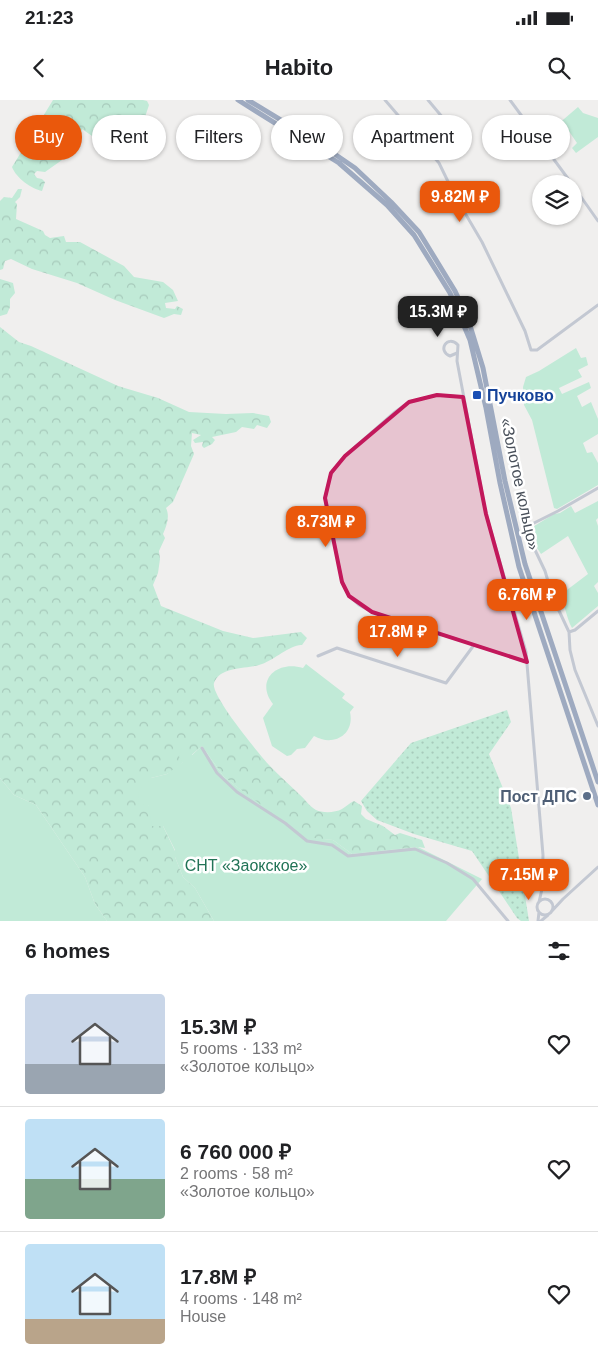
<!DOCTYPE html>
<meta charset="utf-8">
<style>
:root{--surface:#fff;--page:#f2f2f2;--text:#202124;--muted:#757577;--line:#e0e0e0;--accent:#ea580c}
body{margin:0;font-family:Arial,sans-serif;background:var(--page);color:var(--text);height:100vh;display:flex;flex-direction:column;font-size:19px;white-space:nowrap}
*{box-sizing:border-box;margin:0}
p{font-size:16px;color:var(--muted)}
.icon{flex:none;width:28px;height:28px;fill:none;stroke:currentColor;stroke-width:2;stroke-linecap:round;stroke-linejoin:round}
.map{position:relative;height:821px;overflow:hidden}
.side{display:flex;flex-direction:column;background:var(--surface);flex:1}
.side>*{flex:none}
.guide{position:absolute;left:15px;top:15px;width:569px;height:45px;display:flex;gap:10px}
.fabs{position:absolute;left:532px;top:75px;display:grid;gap:10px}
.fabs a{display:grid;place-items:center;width:50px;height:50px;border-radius:50%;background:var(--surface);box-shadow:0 1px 4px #0004;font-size:25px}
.price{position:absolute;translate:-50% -42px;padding:0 11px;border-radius:10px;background:var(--accent);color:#fff;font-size:16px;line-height:32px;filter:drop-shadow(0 1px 2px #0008)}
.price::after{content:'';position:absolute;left:50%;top:30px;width:15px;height:11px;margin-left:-8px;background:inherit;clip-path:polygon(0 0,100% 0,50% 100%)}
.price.selected{background:#222;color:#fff}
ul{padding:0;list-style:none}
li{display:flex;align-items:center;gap:15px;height:125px;padding:0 25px}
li+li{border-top:1px solid var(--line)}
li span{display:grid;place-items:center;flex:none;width:140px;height:100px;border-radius:5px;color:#555}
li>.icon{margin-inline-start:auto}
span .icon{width:60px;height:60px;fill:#fffc;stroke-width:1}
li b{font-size:21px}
h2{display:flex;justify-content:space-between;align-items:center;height:60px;padding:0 25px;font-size:21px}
.pill{padding:0 18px;border-radius:22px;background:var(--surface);box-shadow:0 1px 4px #0004;font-size:18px;line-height:45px}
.pill.selected{background:var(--accent);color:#fff}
.status{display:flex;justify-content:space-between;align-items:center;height:35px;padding:0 25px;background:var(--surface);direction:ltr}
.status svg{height:14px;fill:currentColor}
header{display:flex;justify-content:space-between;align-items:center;height:65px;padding:0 25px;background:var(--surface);font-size:22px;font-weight:700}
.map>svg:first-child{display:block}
.grass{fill:url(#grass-dots)}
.forest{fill:url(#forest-crowns)}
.garden{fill:#c1ead7}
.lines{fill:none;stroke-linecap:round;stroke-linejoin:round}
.minor{stroke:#c3c8d2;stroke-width:3}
.trunk{stroke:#9eaac0;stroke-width:5}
.marked{fill:#c2185b;fill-opacity:0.2;stroke:#c2185b;stroke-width:4;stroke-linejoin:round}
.transit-dot{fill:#1a4fb4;stroke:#fff;stroke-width:2}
.service-dot{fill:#5c6f8a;stroke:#fff;stroke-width:2}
.labels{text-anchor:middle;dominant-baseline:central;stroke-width:5;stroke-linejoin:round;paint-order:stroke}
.transit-label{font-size:16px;font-weight:bold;fill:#164399;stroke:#fff;text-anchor:start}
.street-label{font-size:16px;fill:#484f59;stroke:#fff}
.service-label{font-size:16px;font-weight:bold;fill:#4e5e75;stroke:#fff;text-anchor:end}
.park-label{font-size:16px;fill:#217356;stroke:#fff}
</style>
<div class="status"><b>21:23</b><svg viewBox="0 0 49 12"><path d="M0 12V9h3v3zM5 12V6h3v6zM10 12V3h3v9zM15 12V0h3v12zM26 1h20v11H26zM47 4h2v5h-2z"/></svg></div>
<header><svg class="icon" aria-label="back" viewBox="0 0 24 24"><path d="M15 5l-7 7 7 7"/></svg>Habito<svg class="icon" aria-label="search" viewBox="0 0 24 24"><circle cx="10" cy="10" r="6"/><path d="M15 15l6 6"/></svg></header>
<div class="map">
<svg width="598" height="821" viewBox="0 0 598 821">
<defs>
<pattern id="grass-dots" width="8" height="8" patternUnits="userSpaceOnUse" patternTransform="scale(1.25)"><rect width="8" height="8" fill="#c1ead7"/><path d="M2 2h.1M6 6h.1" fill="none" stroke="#a7cabb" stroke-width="1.8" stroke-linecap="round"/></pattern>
<pattern id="forest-crowns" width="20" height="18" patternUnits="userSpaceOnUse" patternTransform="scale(1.25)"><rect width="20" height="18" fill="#c1ead7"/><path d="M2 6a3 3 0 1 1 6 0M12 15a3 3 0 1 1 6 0" fill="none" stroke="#a7cabb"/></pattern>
</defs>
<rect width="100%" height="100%" fill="#f0efee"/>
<!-- grass -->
<path class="grass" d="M507,610L511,622L489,654L511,708L529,821H521L517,818L472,751L414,734L377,720L367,711L361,701L411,643Z"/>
<!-- forest -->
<path class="forest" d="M53,0H143L147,1L149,5L145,17L127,42L107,47L99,38H95L82,29L80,36L68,35L63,51L59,54L62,60L45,72L37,71L34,74L37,78L42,79L45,82L42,91C32,89 16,78 12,67Z
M18,89H22L20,97L15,102L17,104L16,119L43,131L45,135L50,138L64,136L66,142H80L124,166L134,177L163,182L173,190L178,201L165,203L166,208L175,209L177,206L183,209L181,215L174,214L164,218L115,200L77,183L32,169L11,159L5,161L3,169L0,170V101L4,97L12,98Z
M0,179L13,183L15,193L10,199V207L7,214L0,216Z
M0,227L19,242L31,246L118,286L158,298L189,312L226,314L253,313L269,316L271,322L267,328L257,325L254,329L242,327L236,332L212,337L215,340L212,344L204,348L202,346L203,342L195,343L193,340L201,335L192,333L191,346L194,354L173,402L166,408C170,416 167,425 163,434L165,438L159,451L160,459L158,473L153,485L161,506L223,531L253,538L301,532L307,538L302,545C291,544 274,560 262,564C248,570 221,565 214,583C210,595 259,654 269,665C278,675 289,684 299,694C304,698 310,707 316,710C322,713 335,713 342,709C347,706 349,703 354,701L362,706L361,714L366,719L383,726L395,735L400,733L422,740L425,748L418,747L352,754L333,740L304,738L224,677L202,646L174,670L167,674L151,678L148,705L163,726L175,751V757L183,777L195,788L214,821H107L95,804L85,777L36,705L14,695L0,678Z"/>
<!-- garden -->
<path class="garden" d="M578,7L583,13L598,18V37L576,53L572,48L577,43L566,27L560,30L557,25Z
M576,248L581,258L586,257L588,265L578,270L582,277L559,288L562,294L589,282L591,288L577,296L582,307L591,302L598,319V334L583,343L587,353L592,352L598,363V385L557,409L554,408L532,320L524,305L523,287L526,277L539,271Z
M598,401V418L596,420L598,426V482L594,486L598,493V506L572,528C566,517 566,506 559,496L588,474L568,436L541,454C536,446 528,437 531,428L554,414L560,413L571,406L575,413Z
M306,564L345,594L342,598L354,607L350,612C355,635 333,647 314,636L305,648L297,649L291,655L287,656L272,646L263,618L273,604C255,581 276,560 303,568Z
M202,646L224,677L304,737L333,740L352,754L418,747L482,779L446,821H214L195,788L183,777L175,757V750L163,726H152L148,705L138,703L139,691L151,678L167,674L183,662L179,657L181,649L188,648L192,655Z
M0,678L14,695L36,705L85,777L95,804L107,821H0Z"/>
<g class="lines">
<!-- minor -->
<path class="minor" d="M385,0L439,63L455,96L482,142L525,231L531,250H537L598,205
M428,0L464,43
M510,0L572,84
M574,87L598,121
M457,253L450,256C437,251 447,234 458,245L457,261L486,414L526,552L543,755L542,789L539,802
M463,297L437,295L409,302L395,312L345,356L331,373L325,398L342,482L349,496L359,505L372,512L527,562
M598,388L558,411L528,426L526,431L545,471L553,498L569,532L570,550L575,570L598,626
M569,532L575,530L598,511
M318,556L337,548L446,583L474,545
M202,648L217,673L237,692L285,723L307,741L332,745L348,756L415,749L447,763L473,779L508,821
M537 807a8 8 0 1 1 16 0a8 8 0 1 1-16 0Z
M551,812L563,799L598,767
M538,821L539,812
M541,821L548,815"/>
<!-- trunk -->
<path class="trunk" d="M238,0L339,63L387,105L414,135L450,193L470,240L486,308L500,383L519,467L598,705
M248,0L317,42L355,68L391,102L419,132L455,191L468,219L483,268L505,381L525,464L598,682"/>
</g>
<!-- marked area -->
<path class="marked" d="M437,295L463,297L486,414L527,562L372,512L349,496L342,482L325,398L331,373L345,356L409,302Z"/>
<!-- markers -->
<rect class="transit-dot" x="472" y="290" width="10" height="10" rx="2.5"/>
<circle class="service-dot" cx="587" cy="696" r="5"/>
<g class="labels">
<!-- transit labels -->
<g class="transit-label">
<text x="487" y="295">Пучково</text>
</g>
<!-- street labels -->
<g class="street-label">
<text transform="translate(520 384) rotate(78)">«Золотое кольцо»</text>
</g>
<!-- service labels -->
<g class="service-label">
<text x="577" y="696">Пост ДПС</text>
</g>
<!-- park labels -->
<g class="park-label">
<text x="246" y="765">СНТ «Заокское»</text>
</g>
</g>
</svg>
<div class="fabs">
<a><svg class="icon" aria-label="layers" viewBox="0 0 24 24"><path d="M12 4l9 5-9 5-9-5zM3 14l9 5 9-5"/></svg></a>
</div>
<b class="price" style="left:460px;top:123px">9.82M ₽</b>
<b class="price selected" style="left:438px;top:238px">15.3M ₽</b>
<b class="price" style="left:326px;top:448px">8.73M ₽</b>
<b class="price" style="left:527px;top:521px">6.76M ₽</b>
<b class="price" style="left:398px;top:558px">17.8M ₽</b>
<b class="price" style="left:529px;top:801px">7.15M ₽</b>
<div class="guide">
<a class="pill selected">Buy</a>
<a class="pill">Rent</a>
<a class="pill">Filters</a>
<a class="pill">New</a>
<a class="pill">Apartment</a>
<a class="pill">House</a>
</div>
</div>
<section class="side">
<h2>6 homes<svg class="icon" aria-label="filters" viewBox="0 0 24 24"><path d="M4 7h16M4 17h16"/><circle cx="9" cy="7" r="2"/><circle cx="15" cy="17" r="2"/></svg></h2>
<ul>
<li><span style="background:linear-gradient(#c9d6e8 70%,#9aa5b1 0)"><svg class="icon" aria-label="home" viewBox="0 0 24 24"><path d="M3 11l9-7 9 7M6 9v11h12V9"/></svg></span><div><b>15.3M ₽</b><p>5 rooms · 133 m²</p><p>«Золотое кольцо»</p></div><svg class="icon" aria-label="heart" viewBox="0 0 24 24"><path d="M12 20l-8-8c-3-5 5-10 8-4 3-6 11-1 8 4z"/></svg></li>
<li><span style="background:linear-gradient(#bfe0f5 60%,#7fa58c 0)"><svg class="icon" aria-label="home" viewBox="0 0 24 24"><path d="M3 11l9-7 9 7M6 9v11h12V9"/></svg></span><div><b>6 760 000 ₽</b><p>2 rooms · 58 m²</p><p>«Золотое кольцо»</p></div><svg class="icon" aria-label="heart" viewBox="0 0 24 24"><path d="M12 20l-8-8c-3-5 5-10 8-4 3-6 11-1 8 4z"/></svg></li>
<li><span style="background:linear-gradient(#bfe0f5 75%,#b9a48a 0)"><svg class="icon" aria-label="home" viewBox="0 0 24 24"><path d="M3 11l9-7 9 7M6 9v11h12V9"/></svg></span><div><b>17.8M ₽</b><p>4 rooms · 148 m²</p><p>House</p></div><svg class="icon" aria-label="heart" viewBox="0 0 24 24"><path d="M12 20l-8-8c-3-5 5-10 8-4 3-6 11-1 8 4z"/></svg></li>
</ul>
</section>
